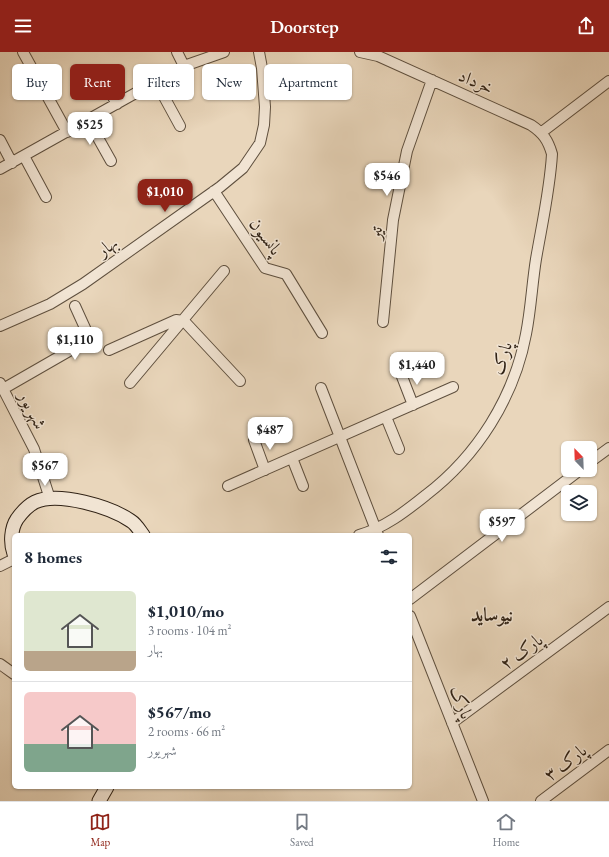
<!DOCTYPE html>
<meta charset="utf-8">
<style>
:root{--surface:#fff;--page:#f2f2f3;--text:#1f2937;--muted:#747a83;--line:#e0e1e3;--accent:#8f2418}
body{margin:0;font-family:"EB Garamond",Amiri,serif;background:var(--page);color:var(--text);height:100vh;display:flex;flex-direction:column;font-size:15px;white-space:nowrap}
*{box-sizing:border-box;margin:0}
p{font-size:13px;color:var(--muted)}
.icon{flex:none;width:22px;height:22px;fill:none;stroke:currentColor;stroke-width:2;stroke-linecap:round;stroke-linejoin:round}
.map{position:relative;flex:1;overflow:hidden}
.sheet{position:absolute;left:12px;top:481px;width:400px;height:256px;display:flex;flex-direction:column;background:var(--surface);border-radius:6px;box-shadow:0 1px 3px #0004}
.sheet>*{flex:none}
.hud{position:absolute;left:12px;top:12px;width:400px;height:36px;display:flex;gap:8px}
.needle{width:26px;rotate:337deg}
.tools{position:absolute;left:561px;top:389px;display:grid;gap:8px}
.tools a{display:grid;place-items:center;width:36px;height:36px;border-radius:6px;background:var(--surface);box-shadow:0 1px 3px #0004;font-size:20px}
.price{position:absolute;translate:-50% -34px;padding:0 9px;border-radius:8px;background:#fff;color:#222;font-size:13px;line-height:26px;filter:drop-shadow(0 1px 2px #0008)}
.price::after{content:'';position:absolute;left:50%;top:24px;width:12px;height:9px;margin-left:-6px;background:inherit;clip-path:polygon(0 0,100% 0,50% 100%)}
.price.active{background:var(--accent);color:#fff}
ul{padding:0;list-style:none}
li{display:flex;align-items:center;gap:12px;height:100px;padding:0 12px}
li+li{border-top:1px solid var(--line)}
li span{display:grid;place-items:center;flex:none;width:112px;height:80px;border-radius:6px;color:#555}
li>.icon{margin-inline-start:auto}
span .icon{width:48px;height:48px;fill:#fffc;stroke-width:1}
li b{font-size:17px}
h2{display:flex;justify-content:space-between;align-items:center;height:48px;padding:0 12px;font-size:17px}
.tag{padding:0 14px;border-radius:6px;background:var(--surface);box-shadow:0 1px 3px #0004;font-size:14px;line-height:36px}
.tag.active{background:var(--accent);color:#fff}
header{display:flex;justify-content:space-between;align-items:center;height:52px;padding:0 12px;background:var(--accent);color:#fff;font-size:18px;font-weight:600}
.tabs{display:flex;justify-content:space-around;align-items:center;height:56px;border-top:1px solid var(--line);background:var(--surface);font-size:11px;color:var(--muted)}
.tabs a{display:grid;justify-items:center;gap:2px}
.tabs .active{color:var(--accent)}
.map>svg:first-child{display:block}
.lines{fill:none;stroke-linecap:round;stroke-linejoin:round}
.street-casing{stroke:#5e4f3e;stroke-width:12}
.secondary-casing{stroke:#302215;stroke-width:15}
.street{stroke:#f1e4d3;stroke-width:10}
.secondary{stroke:#f1e4d3;stroke-width:13}
.labels{text-anchor:middle;dominant-baseline:central;stroke-width:3;stroke-linejoin:round;paint-order:stroke}
.street-label{font-size:18px;fill:#302215;stroke:#f1e4d3}
.neighbourhood-label{font-size:19px;font-weight:bold;fill:#302215;stroke:#f1e4d3}
</style>
<header><svg class="icon" aria-label="menu" viewBox="0 0 24 24"><path d="M4 6h16M4 12h16M4 18h16"/></svg>Doorstep<svg class="icon" aria-label="share" viewBox="0 0 24 24"><path d="M12 15V3M7 8l5-5 5 5M5 13v7h14v-7"/></svg></header>
<div class="map">
<svg width="609" height="749" viewBox="0 0 609 749">
<rect width="100%" height="100%" fill="#e9d6bb"/>
<filter id="stains"><feTurbulence type="fractalNoise" baseFrequency=".005" numOctaves="4"/><feColorMatrix values="0 0 0 0 .2 0 0 0 0 .09 0 0 0 0 .02 0 0 0 .5 -.17"/></filter>
<radialGradient id="worn" r=".72"><stop offset=".6" stop-color="#630" stop-opacity="0"/><stop offset="1" stop-color="#630" stop-opacity=".3"/></radialGradient>
<g class="lines">
<defs>
<path id="street" d="M23,0L67,80
M177,0L184,14
M102,26L117,52
M156,30L180,74
M88,68L111,109
M542,80L609,29
M0,88L12,111
M24,104L46,145
M0,117L184,14L224,0
M214,139L265,216L286,222L322,281
M383,270L393,168L407,99L432,28
M0,274L50,252L83,232L220,135L243,116L260,91L264,73L265,55L262,16L259,0
M109,298L176,268L184,269L240,329
M401,322L413,353
M0,331L34,397L50,447
M130,331L224,219
M321,336L378,483
M3,337L90,287L75,254
M386,365L399,397
M254,388L265,418
M292,406L303,434
M590,410L609,396
M228,434L453,335
M359,483C384,476 405,460 426,443C477,404 514,346 526,282C531,257 532,232 536,207C542,172 550,137 552,102C548,88 543,81 531,73L378,4L360,0
M0,514L14,507
M410,547L580,418
M410,564L483,749
M0,612L14,622
M452,671L609,555
M541,749L609,698"/>
<path id="secondary" d="M14,502C10,491 11,476 17,467C22,460 27,454 35,450C58,439 111,455 131,469C136,472 140,479 143,483
M99,749L107,735"/>
</defs>
<!-- street casing -->
<use href="#street" class="street-casing"/>
<!-- secondary casing -->
<use href="#secondary" class="secondary-casing"/>
<!-- street -->
<use href="#street" class="street"/>
<!-- secondary -->
<use href="#secondary" class="secondary"/>
</g>
<g class="labels">
<!-- street labels -->
<g class="street-label">
<text transform="translate(476 29) rotate(24)">خرداد</text>
<text transform="translate(375 181) rotate(-84)">تیر</text>
<text transform="translate(266 184) rotate(53)">پانسیون</text>
<text transform="translate(107 194) rotate(-35)">بهار</text>
<text transform="translate(501 306) rotate(-72)">پارک</text>
<text transform="translate(33 358) rotate(63)">شهریور</text>
<text transform="translate(521 599) rotate(-36)">پارک ۲</text>
<text transform="translate(462 650) rotate(69)">پارک</text>
<text transform="translate(565 710) rotate(-37)">پارک ۳</text>
</g>
<!-- neighbourhood labels -->
<g class="neighbourhood-label">
<text x="492" y="562">نیوساید</text>
</g>
</g>
<rect width="100%" height="100%" filter="url(#stains)"/>
<rect width="100%" height="100%" fill="url(#worn)"/>
</svg>
<div class="tools">
<a><svg class="needle" viewBox="-14 -14 28 28"><path d="M0-13l5 13h-10z" fill="#e53935"/><path d="M0 13l5-13h-10z" fill="#747a83"/></svg></a>
<a><svg class="icon" aria-label="layers" viewBox="0 0 24 24"><path d="M12 4l9 5-9 5-9-5zM3 14l9 5 9-5"/></svg></a>
</div>
<b class="price" style="left:90px;top:94px">$525</b>
<b class="price" style="left:387px;top:145px">$546</b>
<b class="price active" style="left:165px;top:161px">$1,010</b>
<b class="price" style="left:75px;top:309px">$1,110</b>
<b class="price" style="left:417px;top:334px">$1,440</b>
<b class="price" style="left:270px;top:399px">$487</b>
<b class="price" style="left:45px;top:435px">$567</b>
<b class="price" style="left:502px;top:491px">$597</b>
<div class="hud">
<a class="tag">Buy</a>
<a class="tag active">Rent</a>
<a class="tag">Filters</a>
<a class="tag">New</a>
<a class="tag">Apartment</a>
</div>
<section class="sheet">
<h2>8 homes<svg class="icon" aria-label="filters" viewBox="0 0 24 24"><path d="M4 7h16M4 17h16"/><circle cx="9" cy="7" r="2"/><circle cx="15" cy="17" r="2"/></svg></h2>
<ul>
<li><span style="background:linear-gradient(#dfe7d0 75%,#b9a48a 0)"><svg class="icon" aria-label="home" viewBox="0 0 24 24"><path d="M3 11l9-7 9 7M6 9v11h12V9"/></svg></span><div><b>$1,010/mo</b><p>3 rooms · 104 m²</p><p>بهار</p></div></li>
<li><span style="background:linear-gradient(#f6c9c9 65%,#7fa58c 0)"><svg class="icon" aria-label="home" viewBox="0 0 24 24"><path d="M3 11l9-7 9 7M6 9v11h12V9"/></svg></span><div><b>$567/mo</b><p>2 rooms · 66 m²</p><p>شهریور</p></div></li>
</ul>
</section>
</div>
<nav class="tabs">
<a class="active"><svg class="icon" aria-label="map" viewBox="0 0 24 24"><path d="M3 6l6-2 6 2 6-2v14l-6 2-6-2-6 2zM9 4v14M15 6v14"/></svg>Map</a>
<a><svg class="icon" aria-label="saved" viewBox="0 0 24 24"><path d="M7 4h10v16l-5-4-5 4z"/></svg>Saved</a>
<a><svg class="icon" aria-label="home" viewBox="0 0 24 24"><path d="M3 11l9-7 9 7M6 9v11h12V9"/></svg>Home</a>
</nav>
